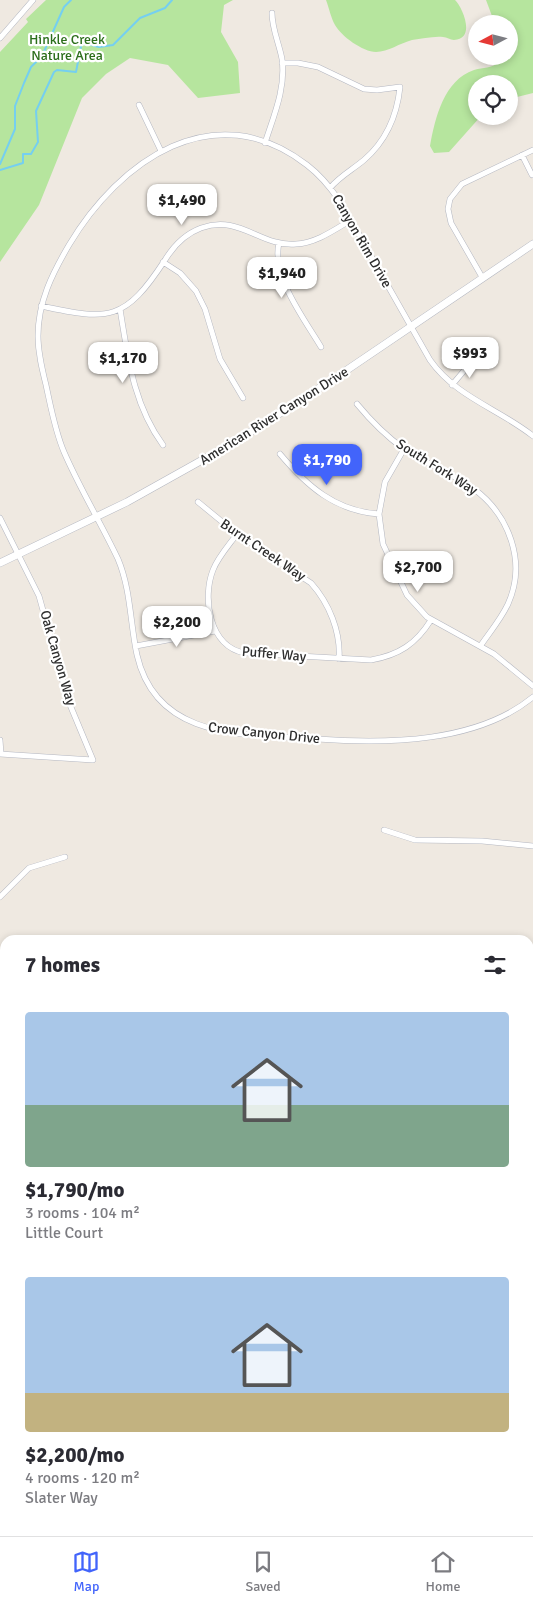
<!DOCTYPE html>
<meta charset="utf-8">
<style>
:root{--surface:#fff;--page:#f2f2f3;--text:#2b2b33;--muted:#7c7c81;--line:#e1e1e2;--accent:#4264fb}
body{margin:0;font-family:Signika,sans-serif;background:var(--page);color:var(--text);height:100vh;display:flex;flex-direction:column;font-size:19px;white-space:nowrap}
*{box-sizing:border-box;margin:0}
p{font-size:16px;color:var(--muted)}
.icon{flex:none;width:28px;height:28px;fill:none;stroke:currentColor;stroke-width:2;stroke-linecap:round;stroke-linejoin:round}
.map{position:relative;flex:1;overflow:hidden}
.sheet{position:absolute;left:0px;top:935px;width:534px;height:601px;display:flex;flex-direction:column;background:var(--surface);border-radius:15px 15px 0 0;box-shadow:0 2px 8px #0003}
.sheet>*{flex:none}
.needle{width:32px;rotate:263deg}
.fabs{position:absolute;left:468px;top:15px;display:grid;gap:10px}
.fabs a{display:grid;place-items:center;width:50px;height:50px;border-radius:50%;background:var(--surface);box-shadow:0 2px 8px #0003;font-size:25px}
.price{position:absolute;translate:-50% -42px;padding:0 11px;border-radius:10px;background:#fff;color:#222;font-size:16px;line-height:32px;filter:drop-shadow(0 1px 2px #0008)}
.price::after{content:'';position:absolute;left:50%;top:30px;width:15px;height:11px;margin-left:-8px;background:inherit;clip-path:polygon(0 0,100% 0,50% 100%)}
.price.selected{background:var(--accent);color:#fff}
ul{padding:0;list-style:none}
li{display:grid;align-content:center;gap:10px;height:265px;padding:0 25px}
li span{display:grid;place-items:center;height:155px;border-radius:5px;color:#555}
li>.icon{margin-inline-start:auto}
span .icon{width:90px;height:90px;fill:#fffc;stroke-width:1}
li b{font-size:21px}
h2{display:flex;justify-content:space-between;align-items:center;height:60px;padding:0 25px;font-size:21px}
.tab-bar{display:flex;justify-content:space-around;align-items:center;height:70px;border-top:1px solid var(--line);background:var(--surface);font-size:14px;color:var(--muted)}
.tab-bar a{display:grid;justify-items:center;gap:2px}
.tab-bar .selected{color:var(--accent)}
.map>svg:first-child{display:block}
.green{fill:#b6e59e}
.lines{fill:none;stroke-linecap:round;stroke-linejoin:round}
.stream{stroke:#75cff0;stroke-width:2}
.minor-casing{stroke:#b4b7c1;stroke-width:6}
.tertiary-casing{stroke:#b4b7c1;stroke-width:8}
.secondary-casing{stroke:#b4b7c1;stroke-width:8}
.minor{stroke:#fff;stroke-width:5}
.tertiary{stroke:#fff;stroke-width:6}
.secondary{stroke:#fff;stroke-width:7}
.labels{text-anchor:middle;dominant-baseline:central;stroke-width:4.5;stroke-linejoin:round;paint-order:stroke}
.park-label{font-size:14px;fill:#2c6e1b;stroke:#fff}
.street-label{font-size:14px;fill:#2e2e2e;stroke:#fff}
</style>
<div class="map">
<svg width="533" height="1536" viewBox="0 0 533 1536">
<rect width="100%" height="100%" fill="#efe9e1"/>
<!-- green -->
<path class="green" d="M46,0H233L224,5L221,32L238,62L240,93L198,98L168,65L130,58L106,74L82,98L39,205L0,262V52L28,22L26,19Z
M326,0H455C463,8 476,39 454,40C450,40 447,37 443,37C433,36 422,39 412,40C400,43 388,52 376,52C363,52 341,36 335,25C331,18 329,8 326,0Z
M486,0H533V93L509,99V84H476V116H481L449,152L434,153L430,146C435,118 444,80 474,70C484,67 491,69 499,62L500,56H509V24H495Z"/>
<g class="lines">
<!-- stream -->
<path class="stream" d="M0,164L15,129V106L24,83L31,67L42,56L64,7L71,0
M0,170L23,163V154H31L38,142L36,111L54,72L57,70L76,72L81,46L84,43L99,47L113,45L140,18L165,8L172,0"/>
<defs>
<path id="minor" d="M0,38L33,0
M282,63H298L318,67L364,89L377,90L400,87C397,116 386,141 364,160C352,170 340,176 330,188
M139,105L161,151
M265,143C274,115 286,88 282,59C279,43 272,29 272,13
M522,155L532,175
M279,243C271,276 305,320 321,347
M163,262L180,273L196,291L205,309L220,359L243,398
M482,277L451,223L448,209L450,199L462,184L533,150
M41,306C110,321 125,321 165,260C174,245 185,234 201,228C240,214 260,247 296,244C316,243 334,230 351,220
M120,309C128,357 133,404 163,445
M452,385L473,360
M357,404C371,421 386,436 404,449C426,464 452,473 474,489C509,515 527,562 508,604C501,619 490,632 481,645
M533,436C499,409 456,397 430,360C410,325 391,291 371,256C353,224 337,188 307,165C214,93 119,161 69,245C52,274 38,302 38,336C38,353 42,369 46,385C51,408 55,431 64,452C80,489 101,523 118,559C131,590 130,623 137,655C157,742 248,734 317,739C387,744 477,743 533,697
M404,449L385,482L379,514L383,544L407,595L427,617L494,654L533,686
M280,454C307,486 335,511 379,514
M198,502L237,534L311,583C329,603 341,632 339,659
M0,518L39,596L68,700L93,760L0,754
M237,534C229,545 218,557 213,570C202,598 209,647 245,653L371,660C399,655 416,644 431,620
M396,572L421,560
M136,646L215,631
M0,740L1,754
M384,830L415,840L482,841L533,846
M0,897L29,868L65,857
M529,1139H533
M529,1229H533
M5,1240H1L5,1277
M529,1261H533
M529,1371L533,1418
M85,1531L86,1536
M361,1531V1536"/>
<path id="tertiary" d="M529,953H533
M0,1002H5
M529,1510H533
M172,1531V1536
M270,1536L322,1531"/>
<path id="secondary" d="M0,563L127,502L238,440L338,376L533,244"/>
</defs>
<!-- minor casing -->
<use href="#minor" class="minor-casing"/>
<!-- tertiary casing -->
<use href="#tertiary" class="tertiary-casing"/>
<!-- secondary casing -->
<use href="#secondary" class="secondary-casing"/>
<!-- minor -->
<use href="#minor" class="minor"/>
<!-- tertiary -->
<use href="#tertiary" class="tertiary"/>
<!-- secondary -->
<use href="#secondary" class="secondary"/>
</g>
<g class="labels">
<!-- park labels -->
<g class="park-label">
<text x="67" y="39">Hinkle Creek<tspan x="67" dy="16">Nature Area</tspan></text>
</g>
<!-- street labels -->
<g class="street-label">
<text transform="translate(362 241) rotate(60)">Canyon Rim Drive</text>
<text transform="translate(274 416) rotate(-32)">American River Canyon Drive</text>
<text transform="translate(437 467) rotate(32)">South Fork Way</text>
<text transform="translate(263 550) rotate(34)">Burnt Creek Way</text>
<text transform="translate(274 654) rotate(5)">Puffer Way</text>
<text transform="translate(58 658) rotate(74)">Oak Canyon Way</text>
<text transform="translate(264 733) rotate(6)">Crow Canyon Drive</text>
</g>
</g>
</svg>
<div class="fabs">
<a><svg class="needle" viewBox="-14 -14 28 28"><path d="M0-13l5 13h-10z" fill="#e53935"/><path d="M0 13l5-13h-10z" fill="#7c7c81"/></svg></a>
<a><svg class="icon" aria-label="locate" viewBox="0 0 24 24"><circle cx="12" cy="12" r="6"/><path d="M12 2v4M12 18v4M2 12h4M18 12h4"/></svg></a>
</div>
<b class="price" style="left:182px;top:226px">$1,490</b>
<b class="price" style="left:282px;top:299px">$1,940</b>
<b class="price" style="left:470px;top:379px">$993</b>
<b class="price" style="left:123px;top:384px">$1,170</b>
<b class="price selected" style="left:327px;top:486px">$1,790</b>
<b class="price" style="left:418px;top:593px">$2,700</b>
<b class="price" style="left:177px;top:648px">$2,200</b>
<section class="sheet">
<h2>7 homes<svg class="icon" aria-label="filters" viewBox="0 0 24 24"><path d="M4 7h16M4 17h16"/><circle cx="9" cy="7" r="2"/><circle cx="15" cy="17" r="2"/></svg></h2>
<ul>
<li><span style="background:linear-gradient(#a9c7e8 60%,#7fa58c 0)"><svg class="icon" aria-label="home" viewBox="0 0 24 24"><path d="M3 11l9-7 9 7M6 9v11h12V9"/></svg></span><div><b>$1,790/mo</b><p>3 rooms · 104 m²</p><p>Little Court</p></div></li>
<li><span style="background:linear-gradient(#a9c7e8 75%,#c2b280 0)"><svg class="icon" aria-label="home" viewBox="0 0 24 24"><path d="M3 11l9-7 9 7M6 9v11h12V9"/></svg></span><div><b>$2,200/mo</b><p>4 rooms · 120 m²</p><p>Slater Way</p></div></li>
</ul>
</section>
</div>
<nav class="tab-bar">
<a class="selected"><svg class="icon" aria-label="map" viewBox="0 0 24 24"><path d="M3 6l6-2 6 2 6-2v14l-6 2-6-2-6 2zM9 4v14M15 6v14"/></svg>Map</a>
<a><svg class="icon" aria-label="saved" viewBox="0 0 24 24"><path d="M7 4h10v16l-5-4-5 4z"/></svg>Saved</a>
<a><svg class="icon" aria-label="home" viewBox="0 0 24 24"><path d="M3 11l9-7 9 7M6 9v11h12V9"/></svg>Home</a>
</nav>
